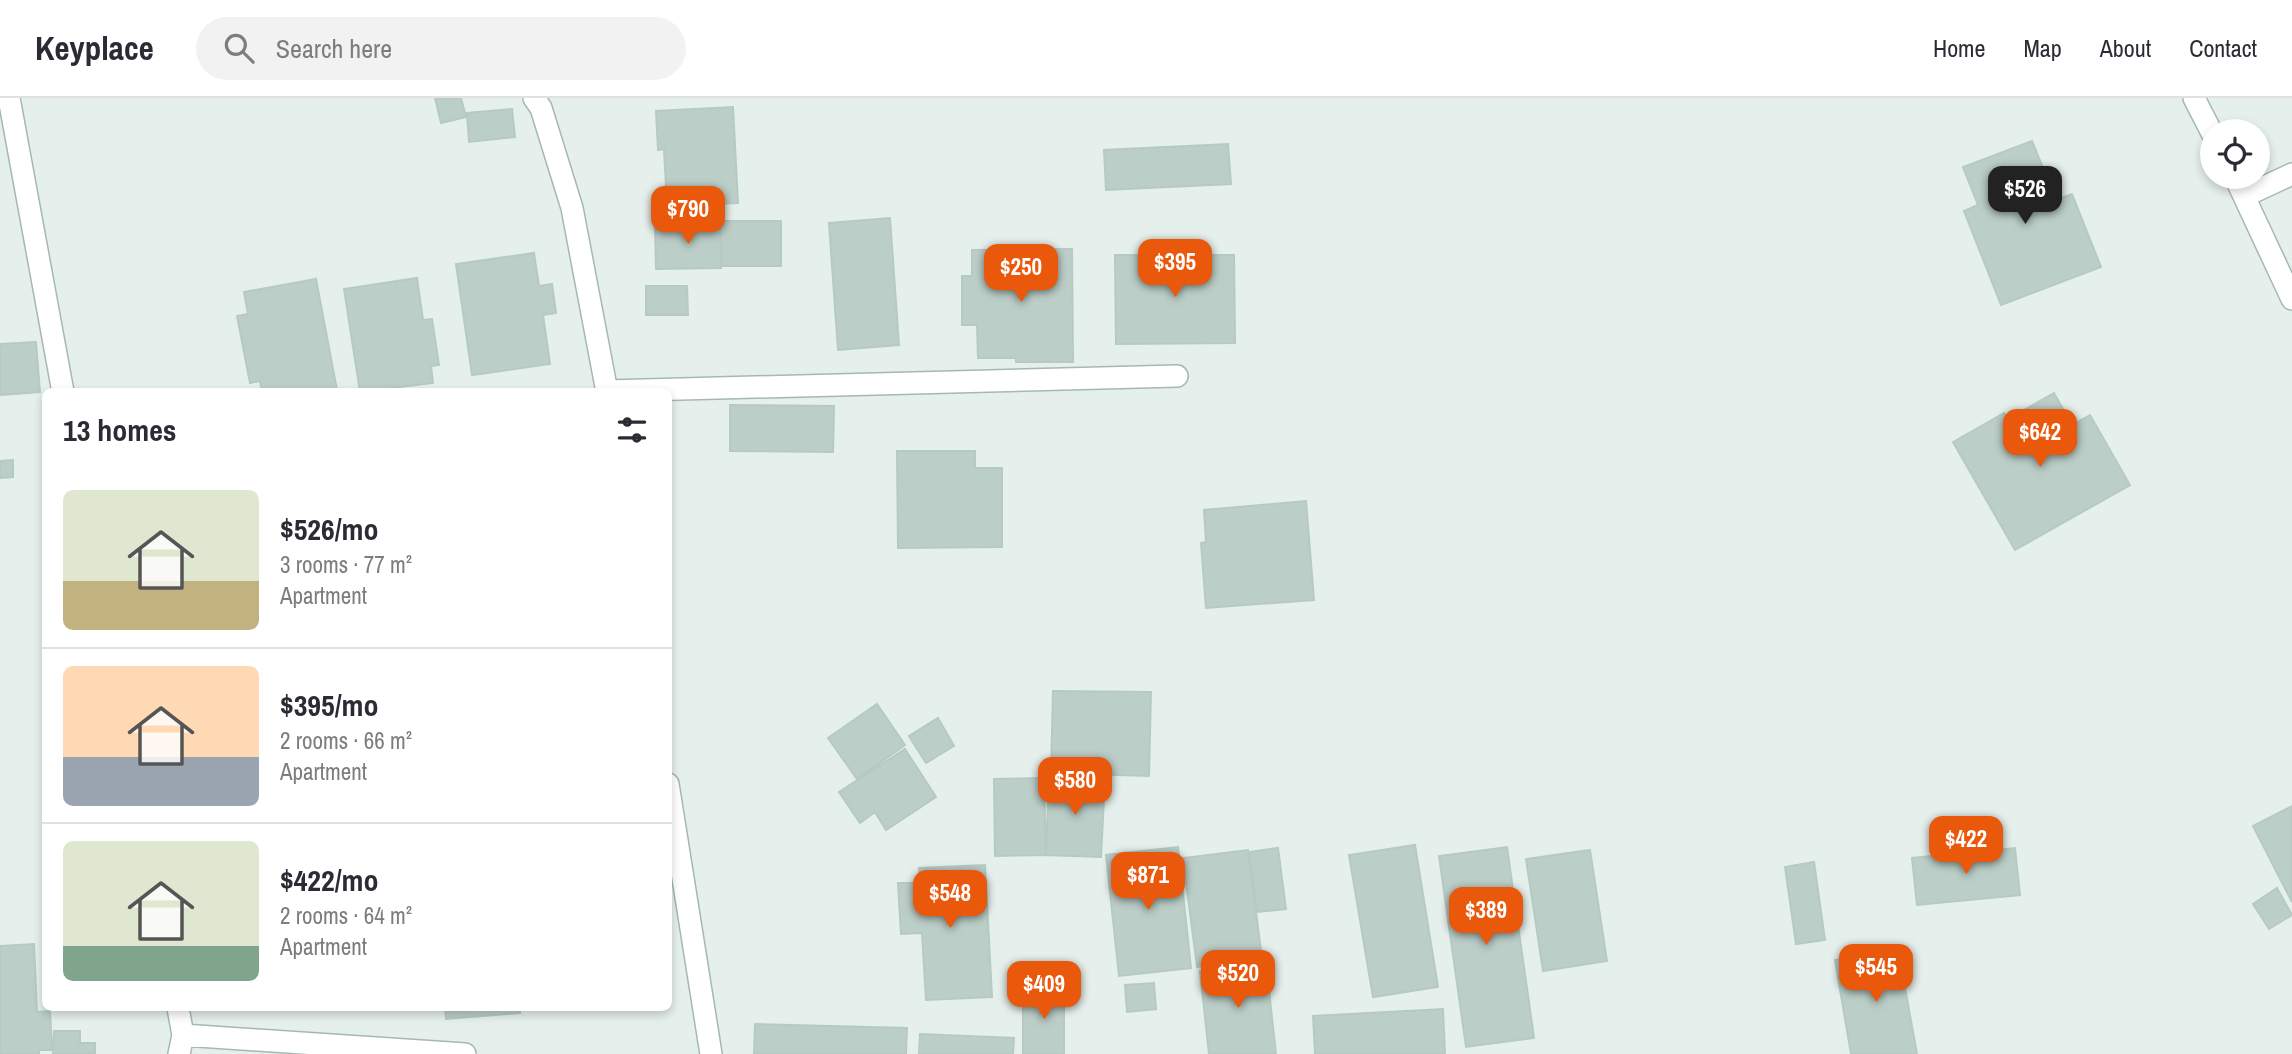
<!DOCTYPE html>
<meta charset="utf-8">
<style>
:root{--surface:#fff;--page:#f2f2f3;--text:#2b2b33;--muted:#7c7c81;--line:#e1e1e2;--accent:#ea580c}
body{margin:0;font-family:"Archivo Narrow",sans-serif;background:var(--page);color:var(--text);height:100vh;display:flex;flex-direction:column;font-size:26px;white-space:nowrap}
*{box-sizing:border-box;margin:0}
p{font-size:23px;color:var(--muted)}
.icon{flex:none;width:38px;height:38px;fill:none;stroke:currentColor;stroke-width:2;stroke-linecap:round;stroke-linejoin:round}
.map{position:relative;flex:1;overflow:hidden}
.panel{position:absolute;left:42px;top:290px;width:630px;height:623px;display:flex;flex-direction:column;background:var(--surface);border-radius:10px;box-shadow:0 4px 10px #0003}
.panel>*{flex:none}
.controls{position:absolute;left:2200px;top:21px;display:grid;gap:14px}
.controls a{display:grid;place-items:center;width:70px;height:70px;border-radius:50%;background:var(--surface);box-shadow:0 4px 10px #0003;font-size:35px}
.price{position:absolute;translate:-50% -60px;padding:0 16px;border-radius:14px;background:var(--accent);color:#fff;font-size:23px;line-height:46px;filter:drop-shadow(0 2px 4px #0008)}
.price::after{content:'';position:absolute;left:50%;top:42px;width:21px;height:16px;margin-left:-10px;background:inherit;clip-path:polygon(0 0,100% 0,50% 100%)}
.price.on{background:#222;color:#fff}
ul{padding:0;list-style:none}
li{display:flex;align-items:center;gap:21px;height:175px;padding:0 21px}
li+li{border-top:2px solid var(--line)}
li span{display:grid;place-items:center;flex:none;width:196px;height:140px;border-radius:10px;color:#555}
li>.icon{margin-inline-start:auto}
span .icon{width:84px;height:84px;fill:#fffc;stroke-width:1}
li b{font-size:30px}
h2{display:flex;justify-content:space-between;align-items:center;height:84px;padding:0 21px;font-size:30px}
header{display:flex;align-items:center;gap:42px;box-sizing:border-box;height:98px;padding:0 35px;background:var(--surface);border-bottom:2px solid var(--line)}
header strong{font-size:33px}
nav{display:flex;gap:38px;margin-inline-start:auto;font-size:24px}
.search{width:490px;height:63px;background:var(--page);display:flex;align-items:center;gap:18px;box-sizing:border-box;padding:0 24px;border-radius:38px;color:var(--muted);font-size:26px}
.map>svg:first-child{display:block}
.building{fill:#bccec8;stroke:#b6cac4;stroke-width:2}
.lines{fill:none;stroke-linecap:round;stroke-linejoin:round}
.minor-casing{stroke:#a6b8b4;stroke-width:24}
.minor{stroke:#fff;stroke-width:21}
</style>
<header>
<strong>Keyplace</strong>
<div class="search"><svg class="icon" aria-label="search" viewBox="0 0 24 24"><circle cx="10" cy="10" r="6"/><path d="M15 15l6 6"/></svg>Search here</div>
<nav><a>Home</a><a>Map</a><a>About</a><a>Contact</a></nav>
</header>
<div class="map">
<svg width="2292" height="956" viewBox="0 0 2292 956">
<rect width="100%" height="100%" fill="#e5efec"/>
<!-- building -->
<path class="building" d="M435,0H461L466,19L441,25Z
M733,9L738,105L667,108L664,51L658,52L656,13Z
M512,11L515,39L469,44L467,15Z
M2032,43L2056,102L2072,96L2101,169L2001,207L1964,113L1978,107L1963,69Z
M1228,46L1231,86L1106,92L1104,52Z
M890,120L899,247L838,252L829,125Z
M721,123H781V168H721Z
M720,126L721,170L656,171L655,127Z
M1072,151L1073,264H1016V260H978L977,227H962V178H972V152Z
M534,155L539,188L552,186L556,215L543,217L550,266L472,277L456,166Z
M1115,157H1234L1235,245L1116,246Z
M417,180L423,222L432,221L439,267L431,268L433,285L360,294L344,191Z
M316,181L337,292L262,294L260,283L250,285L237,218L248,216L244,194Z
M646,188H687L688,217H646Z
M36,244L40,294L0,297V246Z
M2054,295L2072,327L2090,317L2130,387L2015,452L1953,344L2004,315L2008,321Z
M730,307L834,308L833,354L730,353Z
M897,353H975V370H1002V449L898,450Z
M13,362V379L0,380V363Z
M1306,403L1314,502L1206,510L1201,445L1206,444L1204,412Z
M1053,593L1151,594L1149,678L1051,675Z
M877,606L905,647L857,681L828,640Z
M938,620L954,648L926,665L909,638Z
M905,651L936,699L886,732L875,714L860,725L839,694Z
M1049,678L1105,681L1101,759L1046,757Z
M1044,680L1046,757L995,758L994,681Z
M2292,708V804L2253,728Z
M1415,747L1438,889L1373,899L1349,757Z
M1178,749L1191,870L1119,878L1106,757Z
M1507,749L1534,940L1466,949L1439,758Z
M1278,750L1286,811L1257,814L1249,754Z
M2015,750L2020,797L1917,807L1912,760Z
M1248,752L1262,861L1197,869L1183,760Z
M1590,752L1607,863L1543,873L1526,761Z
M1814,764L1825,842L1796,846L1785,769Z
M985,767L992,899L926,902L922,835L901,836L898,785H920L919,770Z
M2277,790L2292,817L2269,831L2253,806Z
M34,846L37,914L50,913L52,952H39V956H0V848Z
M1898,851L1917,956H1851L1835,862Z
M1266,865L1276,956H1209L1200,873Z
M1154,885L1156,911L1127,914L1125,887Z
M1023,890H1064V956H1023Z
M445,910H520V915L446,921Z
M1443,911L1445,956H1315L1313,918Z
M755,926L907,930L906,956H754Z
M54,933H80V945H95V956H53Z
M920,936L1014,940L1013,956H919Z"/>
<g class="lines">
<defs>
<path id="minor" d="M9,0L63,294
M534,0L541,10L572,110L607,294
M2194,0L2212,35
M2235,79L2292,201
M2245,98L2292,76
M607,293L1177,278
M668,686L711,956
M178,910L183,937L179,956
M183,937L465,956"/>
</defs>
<!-- minor casing -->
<use href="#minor" class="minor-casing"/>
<!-- minor -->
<use href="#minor" class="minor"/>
</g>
</svg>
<div class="controls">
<a><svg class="icon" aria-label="locate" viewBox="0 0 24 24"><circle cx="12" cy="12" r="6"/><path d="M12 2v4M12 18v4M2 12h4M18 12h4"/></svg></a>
</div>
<b class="price on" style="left:2025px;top:128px">$526</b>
<b class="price" style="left:688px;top:148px">$790</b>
<b class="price" style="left:1175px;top:201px">$395</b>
<b class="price" style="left:1021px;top:206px">$250</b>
<b class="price" style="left:2040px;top:371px">$642</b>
<b class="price" style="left:1075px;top:719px">$580</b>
<b class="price" style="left:1966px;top:778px">$422</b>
<b class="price" style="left:1148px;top:814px">$871</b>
<b class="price" style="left:950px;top:832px">$548</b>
<b class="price" style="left:1486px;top:849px">$389</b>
<b class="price" style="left:1876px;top:906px">$545</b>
<b class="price" style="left:1238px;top:912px">$520</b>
<b class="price" style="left:1044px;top:923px">$409</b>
<section class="panel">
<h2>13 homes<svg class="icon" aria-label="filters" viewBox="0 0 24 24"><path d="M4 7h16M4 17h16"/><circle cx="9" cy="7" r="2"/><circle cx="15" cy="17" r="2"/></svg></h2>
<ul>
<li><span style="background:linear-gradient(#dfe7d0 65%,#c2b280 0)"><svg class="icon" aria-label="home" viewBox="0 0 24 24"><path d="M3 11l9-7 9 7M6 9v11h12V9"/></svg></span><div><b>$526/mo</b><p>3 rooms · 77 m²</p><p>Apartment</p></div></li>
<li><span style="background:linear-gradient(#ffd9b3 65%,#9aa5b1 0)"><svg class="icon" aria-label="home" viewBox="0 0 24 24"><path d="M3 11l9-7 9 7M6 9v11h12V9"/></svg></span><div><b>$395/mo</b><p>2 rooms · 66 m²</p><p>Apartment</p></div></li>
<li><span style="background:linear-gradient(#dfe7d0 75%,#7fa58c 0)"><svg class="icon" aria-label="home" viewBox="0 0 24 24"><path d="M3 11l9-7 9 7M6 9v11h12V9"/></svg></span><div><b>$422/mo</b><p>2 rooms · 64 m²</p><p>Apartment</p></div></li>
</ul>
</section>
</div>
